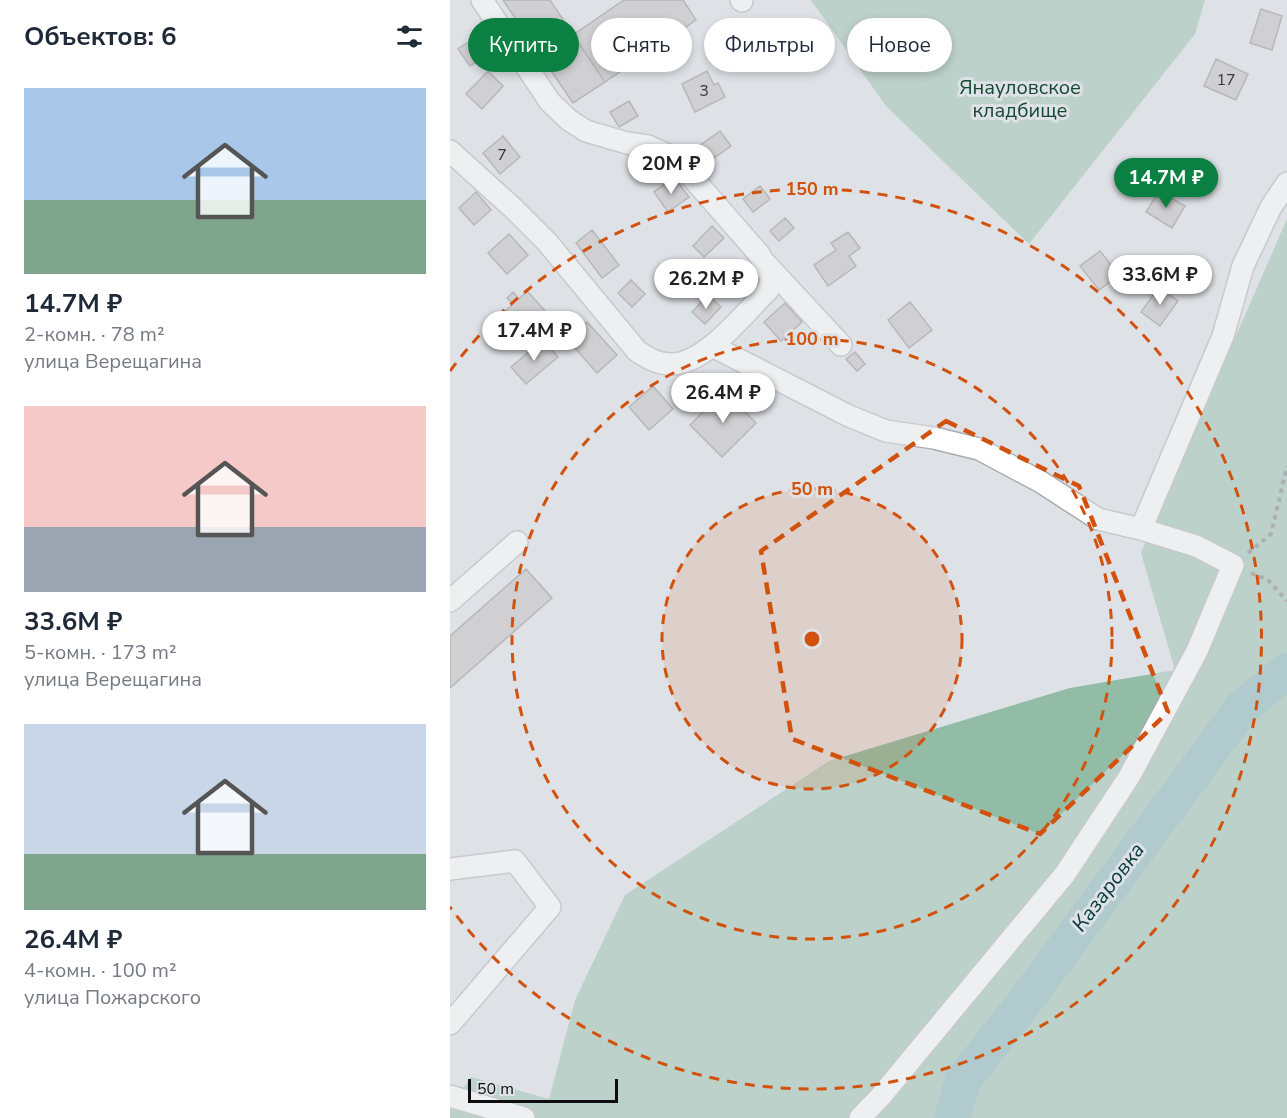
<!DOCTYPE html>
<html lang="ru">
<meta charset="utf-8">
<style>
:root{--surface:#fff;--page:#f2f2f3;--text:#1f2937;--muted:#747a83;--accent:#0b8043}
body{margin:0;font-family:"Nunito Sans",sans-serif;background:var(--page);color:var(--text);height:100vh;display:flex;flex-direction:column;font-size:22px;white-space:nowrap}
*{box-sizing:border-box;margin:0}
p{font-size:20px;color:var(--muted)}
.icon{flex:none;width:33px;height:33px;fill:none;stroke:currentColor;stroke-width:2;stroke-linecap:round;stroke-linejoin:round}
.map{position:relative;flex:1;overflow:hidden}
.details{display:flex;flex-direction:column;background:var(--surface);width:450px}
.details>*{flex:none}
.guide{position:absolute;left:18px;top:18px;width:570px;height:54px;display:flex;gap:12px}
.scale{position:absolute;left:18px;bottom:15px;width:150px;box-sizing:border-box;padding-left:6px;border:3px solid #0d0d0f;border-top:0;font-size:16px;line-height:21px;white-space:nowrap;color:#0d0d0f;-webkit-text-stroke:4px #dee1e5;paint-order:stroke}
.price{position:absolute;translate:-50% -51px;padding:0 14px;border-radius:21px;background:#fff;color:#222;font-size:20px;line-height:39px;filter:drop-shadow(0 2px 3px #0008)}
.price::after{content:'';position:absolute;left:50%;top:36px;width:18px;height:14px;margin-left:-9px;background:inherit;clip-path:polygon(0 0,100% 0,50% 100%)}
.price.selected{background:var(--accent);color:#fff}
ul{padding:0;list-style:none}
li{display:grid;align-content:center;gap:12px;height:318px;padding:0 24px}
li span{display:grid;place-items:center;height:186px;border-radius:0px;color:#555}
li>.icon{margin-inline-start:auto}
span .icon{width:108px;height:108px;fill:#fffc;stroke-width:1}
li b{font-size:26px}
h2{display:flex;justify-content:space-between;align-items:center;height:72px;padding:0 24px;font-size:26px}
.pill{padding:0 21px;border-radius:27px;background:var(--surface);box-shadow:0 3px 9px #0003;font-size:21px;line-height:54px}
.pill.selected{background:var(--accent);color:#fff}
main{display:flex;flex:1;min-height:0}
.map>svg:first-child{display:block}
.green{fill:#93bca6}
.lines{fill:none;stroke-linecap:round;stroke-linejoin:round}
.river{stroke:#79adb1;stroke-width:36}
.building{fill:#bfbabd;stroke:#888386;stroke-width:1.5}
.minor-casing{stroke:#aaacb0;stroke-width:24}
.path{stroke:#727376;stroke-width:4;stroke-dasharray:4.5 4.5;stroke-linecap:butt}
.minor{stroke:#fff;stroke-width:21}
.marked{fill:none;stroke:#d2510c;stroke-width:4.5;stroke-dasharray:12 8;stroke-linejoin:round}
.ring{fill:none;stroke:#d2510c;stroke-width:3;stroke-dasharray:10 8}
.labels{text-anchor:middle;dominant-baseline:central;stroke-width:6;stroke-linejoin:round;paint-order:stroke}
.number-label{font-size:16px;fill:#3a383a}
.park-label{font-size:20px;fill:#134831;stroke:#dee1e5}
.water-label{font-size:21px;font-style:italic;fill:#05393d;stroke:#dee1e5}
.centre{fill:#d2510c;stroke:#dee1e5;stroke-width:3}
.ring-label{font-size:18px;text-anchor:middle;font-weight:bold;fill:#d2510c;stroke:#dee1e5;stroke-width:6;stroke-linejoin:round;paint-order:stroke}
</style>
<main>
<section class="details">
<h2>Объектов: 6<svg class="icon" aria-label="filters" viewBox="0 0 24 24"><path d="M4 7h16M4 17h16"/><circle cx="9" cy="7" r="2"/><circle cx="15" cy="17" r="2"/></svg></h2>
<ul>
<li><span style="background:linear-gradient(#a9c7e8 60%,#7fa58c 0)"><svg class="icon" aria-label="home" viewBox="0 0 24 24"><path d="M3 11l9-7 9 7M6 9v11h12V9"/></svg></span><div><b>14.7M ₽</b><p>2-комн. · 78 m²</p><p>улица Верещагина</p></div></li>
<li><span style="background:linear-gradient(#f6c9c9 65%,#9aa5b1 0)"><svg class="icon" aria-label="home" viewBox="0 0 24 24"><path d="M3 11l9-7 9 7M6 9v11h12V9"/></svg></span><div><b>33.6M ₽</b><p>5-комн. · 173 m²</p><p>улица Верещагина</p></div></li>
<li><span style="background:linear-gradient(#c9d6e8 70%,#7fa58c 0)"><svg class="icon" aria-label="home" viewBox="0 0 24 24"><path d="M3 11l9-7 9 7M6 9v11h12V9"/></svg></span><div><b>26.4M ₽</b><p>4-комн. · 100 m²</p><p>улица Пожарского</p></div></li>
</ul>
</section>
<div class="map">
<svg width="837" height="1118" viewBox="0 0 837 1118">
<rect width="100%" height="100%" fill="#dee1e5"/>
<!-- green -->
<path class="green" d="M361,0H755L745,34L579,244L436,106Z
M837,219V1118H0V1108L21,1077L99,1099L125,1000L175,895L379,761L620,688L725,670L691,553Z"/>
<g class="lines">
<!-- river -->
<path class="river" d="M502,1118L513,1080L573,1004L792,708L837,671"/>
</g>
<!-- building -->
<path class="building" d="M53,0H100L155,82L123,103Z
M174,0H233L246,20L155,82L123,35Z
M811,9L832,16L822,50L800,43Z
M35,31L47,48L20,66L8,49Z
M766,59L798,74L786,100L754,86Z
M38,71L53,86L32,109L16,94Z
M257,71L264,85L268,83L275,97L245,112L232,84Z
M179,101L188,116L169,127L160,112Z
M270,131L281,146L257,163L246,148Z
M53,136L70,157L50,174L33,153Z
M224,177L239,197L218,212L204,192Z
M310,186L320,199L303,212L293,199Z
M709,191L735,206L722,228L696,212Z
M26,192L41,210L24,225L9,208Z
M335,218L344,228L329,241L320,231Z
M262,226L274,238L254,257L243,246Z
M142,230L169,265L152,278L126,243Z
M398,232L410,248L399,256L406,266L378,286L364,265L386,250L381,243Z
M59,234L78,255L57,274L38,253Z
M650,251L669,275L649,290L630,266Z
M181,280L195,294L182,307L168,293Z
M709,287L728,301L710,326L691,312Z
M77,291L97,313L72,337L51,315L63,304L57,298L63,292L69,299Z
M258,295L271,307L255,324L242,312Z
M460,302L482,330L459,348L438,320Z
M335,303L352,322L331,341L314,322Z
M137,322L167,355L147,373L117,339Z
M93,340L108,357L76,384L61,367Z
M405,352L415,364L407,371L396,359Z
M203,386L223,409L199,430L179,407Z
M274,391L306,423L272,457L240,425Z
M76,569L102,598L0,688V636Z"/>
<g class="lines">
<defs>
<path id="minor" d="M291,0L292,1
M0,151L63,208L97,242L187,351C198,358 207,364 221,364C255,365 295,312 318,290L322,279L309,254L226,159L198,146L177,143L136,131L119,120L100,102L32,0
M316,264L391,345
M262,346L399,416L436,431L484,438L529,449L591,482L648,519L691,529L746,546L783,565L747,651L679,777L615,874L431,1096L410,1118
M691,529L773,336L793,266L821,207L837,183
M0,601L67,542
M0,869L65,861L100,907L0,1024
M0,1096L74,1118"/>
</defs>
<!-- minor casing -->
<use href="#minor" class="minor-casing"/>
<!-- path -->
<path class="path" d="M798,553L821,534L837,466
M801,573L818,580L837,601"/>
<!-- minor -->
<use href="#minor" class="minor"/>
</g>
<!-- marked area -->
<path d="M0 0H837V1118H0ZM496,421L629,486L718,712L590,834L342,739L311,551Z" fill="#dee1e5" fill-opacity=".55" fill-rule="evenodd"/>
<path class="marked" d="M496,421L629,486L718,712L590,834L342,739L311,551Z"/>
<!-- distance rings -->
<circle cx="362" cy="639" r="150" fill="#d2510c" fill-opacity=".12"/>
<g class="ring">
<circle cx="362" cy="639" r="150"/>
<circle cx="362" cy="639" r="300"/>
<path d="M0 371A450 450 0 1 1 0 907"/>
</g>
<g class="labels">
<!-- number labels -->
<g class="number-label">
<text x="776" y="80">17</text>
<text x="254" y="91">3</text>
<text x="52" y="155">7</text>
</g>
<!-- park labels -->
<g class="park-label">
<text x="570" y="87">Янауловское<tspan x="570" dy="23">кладбище</tspan></text>
</g>
<!-- water labels -->
<g class="water-label">
<text transform="translate(658 887) rotate(-53)">Казаровка</text>
</g>
</g>
<circle cx="362" cy="639" r="9" class="centre"/>
<g class="ring-label">
<text x="362" y="195">150 m</text>
<text x="362" y="345">100 m</text>
<text x="362" y="495">50 m</text>
</g>
</svg>
<div class="scale">50 m</div>
<b class="price" style="left:221px;top:195px">20M ₽</b>
<b class="price selected" style="left:716px;top:209px">14.7M ₽</b>
<b class="price" style="left:710px;top:306px">33.6M ₽</b>
<b class="price" style="left:256px;top:310px">26.2M ₽</b>
<b class="price" style="left:84px;top:362px">17.4M ₽</b>
<b class="price" style="left:273px;top:424px">26.4M ₽</b>
<div class="guide">
<a class="pill selected">Купить</a>
<a class="pill">Снять</a>
<a class="pill">Фильтры</a>
<a class="pill">Новое</a>
</div>
</div>
</main>
